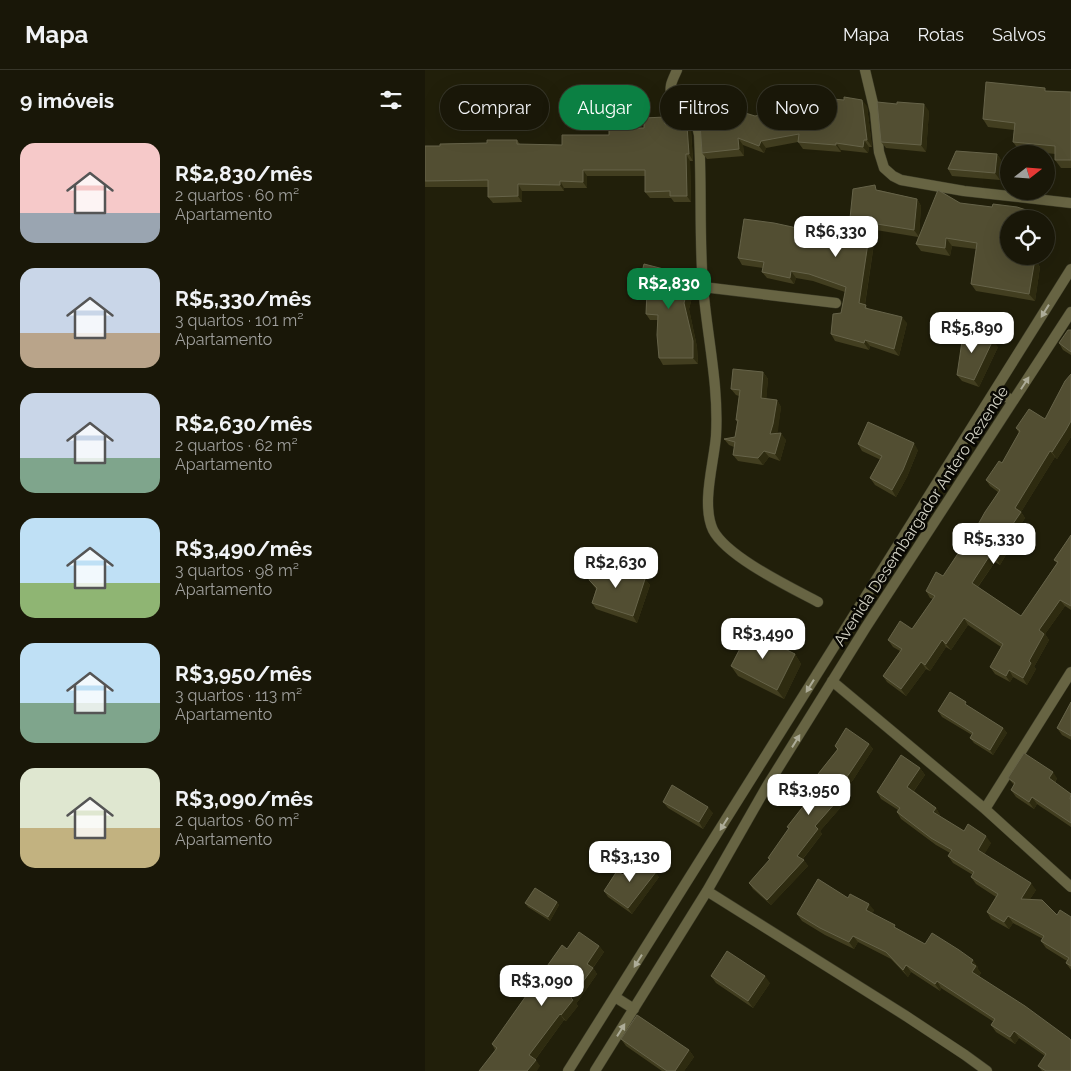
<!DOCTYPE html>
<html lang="pt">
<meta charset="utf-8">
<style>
:root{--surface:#191708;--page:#262416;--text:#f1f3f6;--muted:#9f9f9c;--line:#373629;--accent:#0b8043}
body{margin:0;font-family:Raleway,sans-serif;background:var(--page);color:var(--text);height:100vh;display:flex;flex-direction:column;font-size:19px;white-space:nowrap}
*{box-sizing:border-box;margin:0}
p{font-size:16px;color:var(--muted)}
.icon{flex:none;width:28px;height:28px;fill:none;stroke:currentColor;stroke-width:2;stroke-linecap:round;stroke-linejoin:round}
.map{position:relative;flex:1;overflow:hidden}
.sheet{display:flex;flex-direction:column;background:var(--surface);width:425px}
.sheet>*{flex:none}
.guide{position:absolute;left:15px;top:15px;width:475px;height:45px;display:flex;gap:10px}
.needle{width:32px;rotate:73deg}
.buttons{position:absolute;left:575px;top:75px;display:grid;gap:10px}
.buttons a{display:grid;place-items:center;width:55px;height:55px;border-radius:50%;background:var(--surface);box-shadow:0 5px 20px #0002,0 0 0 1px var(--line);font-size:25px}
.price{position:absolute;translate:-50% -42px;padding:0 11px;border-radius:10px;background:#fff;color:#222;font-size:16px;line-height:32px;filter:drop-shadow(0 1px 2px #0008)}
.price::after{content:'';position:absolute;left:50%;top:30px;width:15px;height:11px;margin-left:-8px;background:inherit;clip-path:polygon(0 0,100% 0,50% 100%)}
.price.current{background:var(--accent);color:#fff}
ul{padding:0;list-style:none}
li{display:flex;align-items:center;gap:15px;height:125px;padding:0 20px}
li span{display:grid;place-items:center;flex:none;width:140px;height:100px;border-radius:15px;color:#555}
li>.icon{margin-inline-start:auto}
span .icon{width:60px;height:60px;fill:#fffc;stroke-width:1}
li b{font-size:21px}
h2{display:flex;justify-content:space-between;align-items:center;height:60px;padding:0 20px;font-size:21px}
.chip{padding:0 18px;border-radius:22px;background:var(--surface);box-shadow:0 5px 20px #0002,0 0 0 1px var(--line);font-size:18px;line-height:45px}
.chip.current{background:var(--accent);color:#fff}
header{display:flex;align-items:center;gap:30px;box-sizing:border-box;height:70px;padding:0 25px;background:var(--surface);border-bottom:1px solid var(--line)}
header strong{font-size:24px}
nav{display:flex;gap:28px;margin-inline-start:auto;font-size:18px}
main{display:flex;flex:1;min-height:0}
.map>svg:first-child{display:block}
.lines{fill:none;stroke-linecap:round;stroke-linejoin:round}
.street-casing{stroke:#3d3c28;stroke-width:11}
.street{stroke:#676443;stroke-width:10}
.wall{fill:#423e20}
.shaded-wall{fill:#2e2b10}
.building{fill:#524e32;stroke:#666349}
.oneway{fill:#adac98}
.labels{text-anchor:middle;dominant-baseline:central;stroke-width:5;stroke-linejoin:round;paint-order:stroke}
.street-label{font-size:16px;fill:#d3d2c5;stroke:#090803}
</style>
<header>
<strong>Mapa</strong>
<nav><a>Mapa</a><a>Rotas</a><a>Salvos</a></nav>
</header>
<main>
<section class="sheet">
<h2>9 imóveis<svg class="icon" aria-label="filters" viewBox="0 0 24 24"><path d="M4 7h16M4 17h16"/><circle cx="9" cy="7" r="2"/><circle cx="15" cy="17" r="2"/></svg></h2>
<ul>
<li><span style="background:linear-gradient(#f6c9c9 70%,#9aa5b1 0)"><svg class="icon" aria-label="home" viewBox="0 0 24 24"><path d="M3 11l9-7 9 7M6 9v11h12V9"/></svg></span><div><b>R$2,830/mês</b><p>2 quartos · 60 m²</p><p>Apartamento</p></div></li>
<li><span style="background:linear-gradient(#c9d6e8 65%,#b9a48a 0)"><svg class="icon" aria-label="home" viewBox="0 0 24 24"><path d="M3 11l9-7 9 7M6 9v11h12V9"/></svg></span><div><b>R$5,330/mês</b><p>3 quartos · 101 m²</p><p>Apartamento</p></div></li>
<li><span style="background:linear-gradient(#c9d6e8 65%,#7fa58c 0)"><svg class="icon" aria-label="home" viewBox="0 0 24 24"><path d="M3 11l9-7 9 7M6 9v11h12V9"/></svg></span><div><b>R$2,630/mês</b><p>2 quartos · 62 m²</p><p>Apartamento</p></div></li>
<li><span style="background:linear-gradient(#bfe0f5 65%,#8fb573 0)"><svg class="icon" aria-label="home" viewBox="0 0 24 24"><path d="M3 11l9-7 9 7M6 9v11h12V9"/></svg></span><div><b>R$3,490/mês</b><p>3 quartos · 98 m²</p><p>Apartamento</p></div></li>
<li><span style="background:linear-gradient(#bfe0f5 60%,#7fa58c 0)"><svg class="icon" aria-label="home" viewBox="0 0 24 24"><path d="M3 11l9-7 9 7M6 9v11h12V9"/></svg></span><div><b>R$3,950/mês</b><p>3 quartos · 113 m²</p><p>Apartamento</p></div></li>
<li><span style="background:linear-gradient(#dfe7d0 60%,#c2b280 0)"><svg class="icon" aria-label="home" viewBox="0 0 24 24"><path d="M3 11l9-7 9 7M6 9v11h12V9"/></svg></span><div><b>R$3,090/mês</b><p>2 quartos · 60 m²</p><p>Apartamento</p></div></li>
</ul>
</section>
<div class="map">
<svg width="646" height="1001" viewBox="0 0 646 1001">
<rect width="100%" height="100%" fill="#211f0a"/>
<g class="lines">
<defs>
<path id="street" d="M252,0C250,5 247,10 246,15C243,32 257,37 266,47C271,52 273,59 274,65C277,115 274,166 278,216C282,266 294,315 291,366C289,393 276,434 288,460C302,487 365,517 393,532
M440,0L450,42L454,82L459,98L468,106L476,110L539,121L646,133
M278,217L411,233
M570,320L588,331
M407,611L560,739L646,817
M560,739L646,602
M282,821L481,946L540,985L562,1001
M190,927L209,939
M143,1001L646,199
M170,1001L282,821L342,716L441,557L646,242"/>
</defs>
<!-- street casing -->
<use href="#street" class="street-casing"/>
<!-- street -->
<use href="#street" class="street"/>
</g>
<!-- wall -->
<path class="wall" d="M622,21L646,22V98H636L630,90V84L594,80L588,72L589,60L563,57L558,49Z
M472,34L504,41L501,82L461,78L456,72Z
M442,36L447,77H444L443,83L416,80V82L378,79L373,72L341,78L339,83L318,75L319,86L282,89L277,83L285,52L330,46L395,38Z
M240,47L244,53L266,60L268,91H265L266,132H249L246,128H225L220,122V106H162V118H139V121H97V132L68,133L63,127V117H0V76H15L62,73L92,70L95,74L137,75L219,58Z
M572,84L576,90L575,110L527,106L523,99Z
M454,120L492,129L496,136L494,165L535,133L617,145L620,149H584L615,197L610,231L551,221L546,214L551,179L527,176L525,186L496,181L491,174L493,167L451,160L440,235L443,239L482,253L474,286L445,276L444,280L410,271L406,264L416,243L420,222L388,211L371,208L369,214L342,208L337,202L338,198L317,195L313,188L395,163L424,158Z
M266,206L271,212L264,239L272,277L273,294L238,295L234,288L233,250H225L221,244L222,225L217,224L213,218Z
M646,260V285L638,280L634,273Z
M573,277L554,317L537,311L532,305Z
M338,302L343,309L341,329L352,330L356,337L352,363L361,370L355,391L344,387L338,395L313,391L308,385L309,377L304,375L299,369L310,367L312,352L311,350L314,326L311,325L306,319Z
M646,304V367L632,389L630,387L596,442L600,448L583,475L585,478L575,495L570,492L553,517L596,546L632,493L629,490L646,465V540L640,536L620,564L624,570L609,597L611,599L602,615L588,607L585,612L570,604L565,597L576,577L543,555L526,580L521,577L505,601L501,599L481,626L462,612L458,606L475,581L468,577L463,570L487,559L508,529L505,528L501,521L518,506L537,483L573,422L565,416L561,410L577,393L594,363L591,358L620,349Z
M433,374L493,380L482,407L471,427L450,415L445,408L456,390L437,381Z
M220,509L225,515L212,553L171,539L167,533L171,519L164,510Z
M370,584L376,594L359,629L313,606L306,596Z
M646,632V670L637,665L632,658Z
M545,637L578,658L582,663L568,685L549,673L545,668L547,665L517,647L513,641Z
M444,674L448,679L428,710L411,731L416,737L395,761L397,764L378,789L383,796L346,835L328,819L324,813L345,790L343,788L364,759L362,757L380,734L378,732L397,710L393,704L412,680L410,676Z
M495,698L500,705L489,721L511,738L515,745L514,746L539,761L566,773L559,784L611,820L605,829L632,845L646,847V900L641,893L642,891L621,878L616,871L618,869L588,853L584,859L566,849L562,842L571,827L551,814L546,807L548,805L528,793L523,786L525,783L511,775L476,749L472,742L473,740L456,729L452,722Z
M583,708H632L630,713L646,724V757L612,734L609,739L591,727L586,720L589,715Z
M238,732L288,743L278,759L243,738Z
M198,805L234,807L207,844L183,827L179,821Z
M423,828L449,840L447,844L473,859L500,874L553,897L552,898L556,903L554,906L646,1001H617L613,996L620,986L594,968L590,974L571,962L566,955L569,952L516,918L515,921L486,902L483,907L466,889L433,872L429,879L400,865L377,851L372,844Z
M132,832L134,835L125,851L103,837L100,833Z
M174,876L179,882L168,898L172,904L151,934L153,936L141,951L139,950L110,990L115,996L70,980L67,974L142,879Z
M286,906L345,913L328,938L291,913Z
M196,969L264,980L269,987L259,1001H237L201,976Z"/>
<!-- shaded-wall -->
<path class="shaded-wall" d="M437,30L442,36L447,77L442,70Z
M499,34L504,41L501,82L496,75Z
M240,47L244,54H240Z
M261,53L266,60V62L268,91L264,84Z
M313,68L318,75L319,86L314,79Z
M439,70L444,77L443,83L438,77Z
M336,71L341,78L339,83L334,76Z
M411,73L416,80V82L411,75Z
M261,84L265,91L266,132L262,126Z
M572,84L576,90L575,110L570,103Z
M158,100L162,106V118L158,112Z
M135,111L139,118V121L135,115Z
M93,114L97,121V132L93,126Z
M492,129L496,136L494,167L489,160Z
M446,153L451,160L439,240L434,233Z
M521,168L527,176L525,186L520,178Z
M606,186H614L612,193L615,197L610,231L604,224Z
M366,201L371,208L369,214L365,208Z
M266,206L271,212L264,239L272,277L273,294L268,288L259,233Z
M477,247L482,253L474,286L469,279Z
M440,270L445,276L444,280L439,273Z
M568,270L573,277L554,317L549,310Z
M338,302L343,309L341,334L336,328Z
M352,330L356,337L353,361L349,371L345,364Z
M646,351V367L632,389L627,382Z
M356,363L361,370L355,391L350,384Z
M489,373L493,380L482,407L471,427L467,420Z
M339,381L344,387L338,395L333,388Z
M625,381L630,387L596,442L600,448L583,475L585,478L575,495L571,488L590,438Z
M565,485L570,492L551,519L547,513Z
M220,509L225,515L212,553L208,546Z
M635,530L640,536L620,564L624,570L609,597L611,599L602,615L598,608L614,560Z
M539,548L543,555L526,580L521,574Z
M517,570L521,577L505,601L500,595Z
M370,584L376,594L359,629L352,620Z
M496,592L501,599L481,626L476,619Z
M584,600L588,607L585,612L581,606Z
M578,658L582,663L568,685L565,680Z
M444,674L448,679L428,710L410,732L406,727Z
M495,698L500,705L487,723L482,717Z
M628,702L632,708L628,715L624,708Z
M607,727L612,734L609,739L604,732Z
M412,731L416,737L395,761L397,764L376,791L372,786L390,756Z
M283,737L288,743L278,759L274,752Z
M511,738L515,745L512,749L508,742Z
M561,766L566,773L558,787L553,780Z
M379,790L383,796L346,835L342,830Z
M231,802L234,807L207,844L203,838Z
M606,813L611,820L601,835L596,829Z
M132,832L134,835L125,851L123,847Z
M444,834L449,840L446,847L441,840Z
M583,846L588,853L584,859L579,852Z
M428,866L433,872L429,879L424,872Z
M174,876L179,882L166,900L162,894Z
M548,890L553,897L552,898L556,903L552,909L547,902L546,893Z
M481,895L486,902L483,907L478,900Z
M168,898L172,904L151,934L153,936L141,951L136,945L146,928Z
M340,906L345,913L328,938L323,931Z
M512,911L516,918L515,921L510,914Z
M135,944L139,950L109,991L104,985Z
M589,961L594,968L590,974L585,967Z
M264,980L269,987L259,1001H250Z
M111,990L115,996L112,1001H102Z"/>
<!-- building -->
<path class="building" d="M561,12L620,18V21L646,22V90H630V76L588,72L590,53L558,49Z
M419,27L437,30L442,70H439L438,77L411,73V75L373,72L374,64L336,71L334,76L313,68L314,79L277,83L275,53L285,52L284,45L317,42L330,46L382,36L395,38L396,28L419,30Z
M452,32L472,34V32L499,34L496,75L456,72Z
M240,47V54L261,53L262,56L264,84H261L262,126H245V121L220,122V100H158V112L135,111V115L93,114V126L63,127V110L0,111V76H15V74L62,73V70H92V74L137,75V65H184V58H219V48Z
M531,81L572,84L570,103L523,99Z
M450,115L451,120L492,129L489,160L446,153L434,233L441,235L440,238L477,247L469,279L440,270L439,273L406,264L408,244L416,243L421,217L384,204L366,201L365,208L337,202L339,192L313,188L319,149L349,153L395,163L397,151L424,158L428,119Z
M513,120L535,133L567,137L568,134L592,137L617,145L616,149H584V186H606V189H610L604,224L546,214L552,173L521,168L520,178L491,174Z
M219,194L266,206L259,233L268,271V288H234L232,265L233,245L221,244L222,220L213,218Z
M539,258L568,270L549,310L532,305Z
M643,260H646V282L634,273Z
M308,299L338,302L336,328L352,330L348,354L345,364L356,363L350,384L339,381L333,388L308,385L310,372L299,369L310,367L313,350H311L315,320L306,319Z
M646,304V351L641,360L627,382L625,381L590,438L596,442L577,470L580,471L571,488L565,485L547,513L596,546L633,492L629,490L646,465V536L635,530L614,560L619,564L604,591L606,593L598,608L584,600L581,606L565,597L578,574L539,548L521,574L517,570L500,595L496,592L476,619L458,606L477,579L463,570L475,551L487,559L510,526L501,521L511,502L518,506L534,482L537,483L560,442L575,420L561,410L574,391L577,393L595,361L591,358L604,339L620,349L640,311Z
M443,352L489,373L478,400L467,420L445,408L457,386L433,374Z
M170,492L220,509L208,546L167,533L172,518L164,510Z
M324,561L370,584L352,620L306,596Z
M525,622L541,632L540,634L578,658L565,680L545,668L548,663L513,641Z
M646,632V666L632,658Z
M421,658L444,674L424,704L406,727L412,731L390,756L393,759L372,786L379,790L342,830L324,813L345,789L343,788L364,758L362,757L380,734L378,732L398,708L393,704L413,679L410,676Z
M599,683L628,702L624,708L646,724L645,729H646V753L607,727L604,732L586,720L590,713L583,708Z
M476,685L495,698L482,717L511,738L508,742L539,761L543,754L561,766L553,780L606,813L596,829L617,830L632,845L635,840L646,847V896L641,893L644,888L616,871L619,866L583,846L579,852L562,842L573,824L546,807L549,802L523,786L527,780L506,768L472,742L475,738L452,722Z
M247,715L283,737L274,752L238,732Z
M211,788L231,802L203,838L179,821L192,801L198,805Z
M393,809L423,828L425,824L444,834L441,840L470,855L469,857L500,874L507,863L534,880L548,890L546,893L551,896L547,902L600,936L645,969L646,971V1001H621L613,996L621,984L589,961L585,967L566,955L570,949L512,911L510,914L481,895L478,900L461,882L428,866L424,872L395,858L372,844Z
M110,818L132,832L123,847L100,833Z
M154,862L174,876L162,894L168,898L146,928L148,930L136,945L135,944L104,985L111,990L102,1001H54L72,978L67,974L137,875L142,879Z
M302,881L340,906L323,931L286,906Z
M212,945L264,980L250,1001H242L196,969Z"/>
<!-- one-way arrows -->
<defs><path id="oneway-solid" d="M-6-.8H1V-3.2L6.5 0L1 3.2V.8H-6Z" transform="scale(1.25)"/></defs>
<g class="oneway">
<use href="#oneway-solid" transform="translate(620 241) rotate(122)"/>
<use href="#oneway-solid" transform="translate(600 313) rotate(-57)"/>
<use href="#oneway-solid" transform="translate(385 616) rotate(122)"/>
<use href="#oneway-solid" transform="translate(371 671) rotate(-58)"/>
<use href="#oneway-solid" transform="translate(299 754) rotate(122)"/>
<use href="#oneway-solid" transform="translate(213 891) rotate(122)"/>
<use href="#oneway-solid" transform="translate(196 960) rotate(-58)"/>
</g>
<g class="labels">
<!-- street labels -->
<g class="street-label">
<text transform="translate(496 446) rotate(-57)">Avenida Desembargador Antero Rezende</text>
</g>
</g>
</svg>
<div class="buttons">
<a><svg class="needle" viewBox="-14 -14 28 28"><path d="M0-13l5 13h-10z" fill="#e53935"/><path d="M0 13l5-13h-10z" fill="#9f9f9c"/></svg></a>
<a><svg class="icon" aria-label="locate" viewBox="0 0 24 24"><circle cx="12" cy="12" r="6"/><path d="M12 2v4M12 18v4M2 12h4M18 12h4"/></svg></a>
</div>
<b class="price" style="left:411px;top:188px">R$6,330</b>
<b class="price current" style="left:244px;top:240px">R$2,830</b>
<b class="price" style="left:547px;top:284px">R$5,890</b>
<b class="price" style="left:569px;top:495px">R$5,330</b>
<b class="price" style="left:191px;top:519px">R$2,630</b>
<b class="price" style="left:338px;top:590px">R$3,490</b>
<b class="price" style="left:384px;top:746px">R$3,950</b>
<b class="price" style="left:205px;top:813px">R$3,130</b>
<b class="price" style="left:117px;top:937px">R$3,090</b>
<div class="guide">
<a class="chip">Comprar</a>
<a class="chip current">Alugar</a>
<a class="chip">Filtros</a>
<a class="chip">Novo</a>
</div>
</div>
</main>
